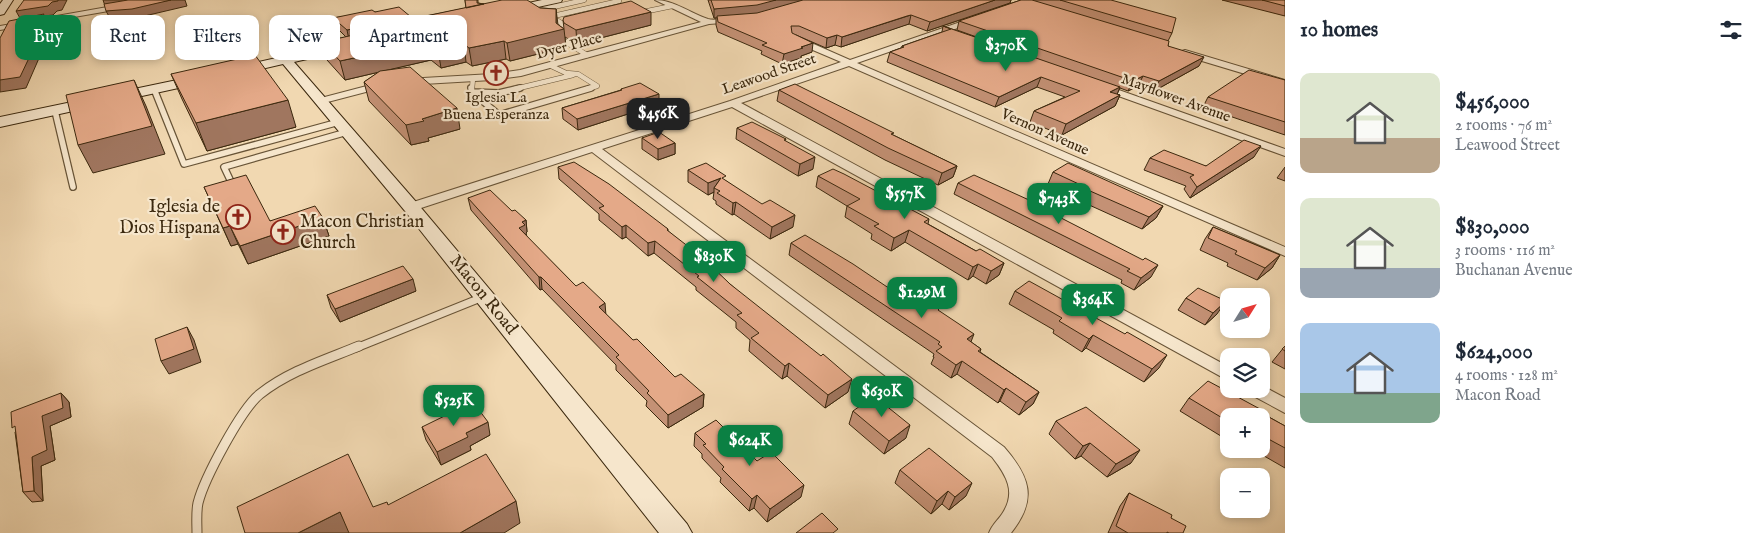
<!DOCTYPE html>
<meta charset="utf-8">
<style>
:root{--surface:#fff;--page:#f2f2f3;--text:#1f2937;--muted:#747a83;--accent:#0b8043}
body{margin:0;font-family:"IM FELL English",serif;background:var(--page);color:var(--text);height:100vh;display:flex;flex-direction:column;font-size:19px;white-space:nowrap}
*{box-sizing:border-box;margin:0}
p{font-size:16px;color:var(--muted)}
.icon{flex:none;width:28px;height:28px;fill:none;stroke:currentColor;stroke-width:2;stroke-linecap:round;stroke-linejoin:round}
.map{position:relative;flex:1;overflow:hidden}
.side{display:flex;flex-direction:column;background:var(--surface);width:475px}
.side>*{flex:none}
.hud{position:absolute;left:15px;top:15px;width:475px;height:45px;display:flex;gap:10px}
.needle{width:32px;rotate:53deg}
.tools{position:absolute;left:1220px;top:288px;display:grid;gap:10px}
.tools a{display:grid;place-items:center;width:50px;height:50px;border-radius:10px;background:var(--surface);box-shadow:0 2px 8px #0003;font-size:25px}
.price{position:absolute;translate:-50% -42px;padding:0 11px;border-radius:10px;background:var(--accent);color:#fff;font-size:16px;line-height:32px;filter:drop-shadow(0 1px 2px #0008)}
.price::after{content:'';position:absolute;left:50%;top:30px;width:15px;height:11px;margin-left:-8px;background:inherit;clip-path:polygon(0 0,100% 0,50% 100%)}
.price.selected{background:#222;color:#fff}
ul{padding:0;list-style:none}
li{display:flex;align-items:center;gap:15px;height:125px;padding:0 15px}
li span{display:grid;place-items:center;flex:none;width:140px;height:100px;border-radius:10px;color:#555}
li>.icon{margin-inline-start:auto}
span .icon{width:60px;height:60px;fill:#fffc;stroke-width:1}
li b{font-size:21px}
h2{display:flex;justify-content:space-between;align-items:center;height:60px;padding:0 15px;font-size:21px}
.tag{padding:0 18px;border-radius:10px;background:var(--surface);box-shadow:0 2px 8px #0003;font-size:18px;line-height:45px}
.tag.selected{background:var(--accent);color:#fff}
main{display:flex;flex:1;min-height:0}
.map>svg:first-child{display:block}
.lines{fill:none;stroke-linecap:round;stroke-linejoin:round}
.lane-far3-casing{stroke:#685437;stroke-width:5.5}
.lane-far2-casing{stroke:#685437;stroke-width:8}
.lane-far1-casing{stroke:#685437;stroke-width:9}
.lane-casing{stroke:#685437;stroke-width:11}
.street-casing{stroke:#685437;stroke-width:2}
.secondary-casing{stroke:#3b280e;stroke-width:2}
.lane-far3{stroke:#f6e6cc;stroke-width:4.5}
.lane-far2{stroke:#f6e6cc;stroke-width:5.5}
.lane-far1{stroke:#f6e6cc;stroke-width:7}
.lane{stroke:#f6e6cc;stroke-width:9}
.street{fill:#f6e6cc;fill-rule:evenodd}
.secondary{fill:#f6e6cc;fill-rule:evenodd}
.wall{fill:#c49175;stroke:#3b280e}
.shaded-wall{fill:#a0765f;stroke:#3b280e}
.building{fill:#e4a988;stroke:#3b280e}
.labels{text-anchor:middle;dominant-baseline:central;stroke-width:4.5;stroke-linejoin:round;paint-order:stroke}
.far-street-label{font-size:15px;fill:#3b280e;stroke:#f6e6cc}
.far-poi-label{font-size:15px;fill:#3b280e;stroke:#f6e6cc}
.poi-label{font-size:18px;fill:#3b280e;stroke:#f6e6cc;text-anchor:end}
.street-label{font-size:18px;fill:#3b280e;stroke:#f6e6cc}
</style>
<main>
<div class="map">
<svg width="1285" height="533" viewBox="0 0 1285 533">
<rect width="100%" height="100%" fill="#f1d8b1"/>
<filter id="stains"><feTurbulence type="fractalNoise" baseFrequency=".004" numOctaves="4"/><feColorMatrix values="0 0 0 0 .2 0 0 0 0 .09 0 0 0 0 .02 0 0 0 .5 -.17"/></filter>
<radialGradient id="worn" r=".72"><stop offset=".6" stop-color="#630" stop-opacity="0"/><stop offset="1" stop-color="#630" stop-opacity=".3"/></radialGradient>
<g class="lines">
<defs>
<path id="lane-far3" d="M540,10L584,0
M643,12L672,6
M549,17L619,1
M550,21H558L563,24L560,33L561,39L587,55
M549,65L566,73L578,74L597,86L587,89
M472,89L473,78
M515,89L573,75"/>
<path id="lane-far2" d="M471,88L472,92L499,115L591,88
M154,89L184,164L339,122
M472,92L499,93L520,88
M55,111L73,187
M233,186L224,167L347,132"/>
<path id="lane-far1" d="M356,348L483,297"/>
<path id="lane" d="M197,533C197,524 196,512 198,503C204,479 241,409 260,394C289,371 325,360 359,346"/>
<path id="street" d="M147,0H164L160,2L0,30V26Z
M655,0C674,0 690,13 708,19C718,22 731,14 739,20L735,22L709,24L521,76L492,80L406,85L401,82L406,79L492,74L520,70L701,22Z
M975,17L979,19L978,21L857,63L1285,247V256L849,66L741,103L1229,367V381L732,107L602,149L1004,447C1030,477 1038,499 1011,533H989C992,525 998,520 1002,514C1017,492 1006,475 992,457L592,152L415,210H407L405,207L407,204L730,101L841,62L794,42V38H800L850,60Z
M1185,50L1285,80V86L1182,55V51Z
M382,82L387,85L385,87L320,104L315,101L317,99Z
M1102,84L1285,149V156L1099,89V85Z
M1261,385L1285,398V413L1248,393L1246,389H1261Z"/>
<path id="secondary" d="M3,0H13L4,14L0,15V4Z
M542,0H562L561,2L510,13L504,10L506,8Z
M352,41L358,45L356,48L294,62L417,203L687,524L692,533H659L405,211L283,64L236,75L229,71L236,67Z
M201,75L206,76L208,79L206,82L0,127V117Z"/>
</defs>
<!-- lane-far3 casing -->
<use href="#lane-far3" class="lane-far3-casing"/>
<!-- lane-far2 casing -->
<use href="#lane-far2" class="lane-far2-casing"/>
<!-- lane-far1 casing -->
<use href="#lane-far1" class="lane-far1-casing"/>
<!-- lane casing -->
<use href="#lane" class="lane-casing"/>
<!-- street casing -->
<use href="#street" class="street-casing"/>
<!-- secondary casing -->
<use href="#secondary" class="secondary-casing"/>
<!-- lane-far3 -->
<use href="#lane-far3" class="lane-far3"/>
<!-- lane-far2 -->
<use href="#lane-far2" class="lane-far2"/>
<!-- lane-far1 -->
<use href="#lane-far1" class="lane-far1"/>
<!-- lane -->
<use href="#lane" class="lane"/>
<!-- street -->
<use href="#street" class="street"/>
<!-- secondary -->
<use href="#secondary" class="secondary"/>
</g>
<!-- wall -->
<path class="wall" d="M465,0H478V3L484,4L556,9L557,24L564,29L563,20L651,25L577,44L565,37L566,47L510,61L506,59L472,66L466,62L441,68L431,60L383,71L460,129L428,138L429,141L411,145L369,101L364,82L379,72L345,80L327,60L322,42L346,37L336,27L333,18L375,12L412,19L466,8Z
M708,0H1011L1010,3L927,31L909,24L905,25L841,47L835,45L826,48L796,35L812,52L801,56V58L782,64L761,54L762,51L718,32L716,25V18H714Z
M1021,0H1111L1172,33L1168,41V46L1199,66L1154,91L1138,86L1128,91L1120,88L1117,94L1120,95L1115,106L1062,135L1030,122L1034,111L1065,97L1037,87L995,107L887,62L890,52L901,48L902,46L942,32L943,26L1016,51L957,30L959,21Z
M1222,0H1285V16Z
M171,74L296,127L207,151L182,99Z
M1285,80V135L1203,107L1208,97Z
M621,89L659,104L578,130L563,119L562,108L621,90Z
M779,90L893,135L957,166L953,177L938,185L885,160L777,101Z
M737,128L786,139L785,141L813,169L798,176L736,139Z
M642,138L675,143V154L658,160L642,149Z
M1254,157L1190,198L1184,189L1186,186L1144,170L1150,158L1206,166Z
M558,167L668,229V231L730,284L848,392L825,408L787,376L782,379L749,351L750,340L736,328V322L696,290V287L654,253L648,256L626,237L622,239L599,220V214L559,179Z
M1285,167V181L1277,178Z
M688,170L726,181L793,227L770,239L734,214L732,215L716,204V201L713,199L714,192L708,195L688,182Z
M1053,172L1163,206L1156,218L1142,229L1076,199L1077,197L1048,184Z
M818,176L929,219L928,224L976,251L1004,263L999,275L986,284L973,276L968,280L905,242L891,251L871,239L872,234L845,217L847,206L816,187Z
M958,183L1029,200V201L1151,277L1134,290L1121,283L1122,280L954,194Z
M204,187L270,221L323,218L329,236L248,264L238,244L231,246Z
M468,198L512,211L526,220L527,232L526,233V236L576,286L633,340L675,377L704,394L703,407L668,428L646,406L647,401L616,370V365L542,289L540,290L471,210Z
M1213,227L1280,255L1272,268L1257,280L1227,266L1228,263L1200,250L1205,239Z
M791,243L905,299H933L931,304L971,342L981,349L980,352L1039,392L1033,404L1019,415L1000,401L998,403L957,374L951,378L931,364L934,357H933L934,354L789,255Z
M416,291L340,322L331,308L327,295Z
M1015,291L1159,368L1144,382L1086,348L1082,352L1053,333L1054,330L1009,304Z
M1186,298L1217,314L1205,325L1178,310Z
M1285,346V369L1272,362Z
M61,393L69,402L71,417L50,426L55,460L41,466L43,501L32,502L23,492L15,432Z
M1189,398L1258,411L1285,426V468L1252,449H1261V416H1229V441L1180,411Z
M853,411L906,438L884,454L849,424Z
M1056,421L1131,463L1107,477L1081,456L1075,459L1049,434Z
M422,427L490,435L470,446L471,450L441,465L426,440Z
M695,433L757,461L801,497L767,522L754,508L749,511L720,482L721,478L702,458V454L694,446Z
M900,470L966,496L949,510L942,504L931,514L895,483Z
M1129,493L1171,518L1183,533H1108L1120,506Z"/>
<!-- shaded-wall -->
<path class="shaded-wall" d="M58,0H67L62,10L57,11L53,15L44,16L48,23L39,41L43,49L26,88L0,92V80L29,41L21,20L16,11Z
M103,0H136L105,6Z
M171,0H185L187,6L136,18L111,20L106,11Z
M776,0H807L756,14L714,18V9Z
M995,0H1011L1010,3L927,31L930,22Z
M556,9L558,25L564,29L566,47L510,61L507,43L556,23Z
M651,12V25L577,44L576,30Z
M911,15L909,24L841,47L842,37Z
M411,17L413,26L354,31L356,38L349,40L347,30Z
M837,35L835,45L826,48L827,38Z
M504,41L506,59L472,66L469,48Z
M428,42L431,60L345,80L340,61Z
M813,43L812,52L801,56V58L782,64L784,54L801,47Z
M464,44L466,62L441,68L438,50Z
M1204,57L1199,66L1154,91L1159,81Z
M1143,76L1138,86L1128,91L1133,81Z
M1041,77L1037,87L995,107L999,97Z
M134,80L146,106L165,154L93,173L78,145Z
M1120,87L1116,97L1110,92Z
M659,94V104L578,130L577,119Z
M1120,95L1115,106L1062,135L1066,124Z
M288,100L296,127L207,151L196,123Z
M457,108L460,129L428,138L429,141L411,145L406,125L422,119Z
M675,143V154L658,160V149Z
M1261,146L1254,157L1190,198L1197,187Z
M815,157L813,169L798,176L800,164Z
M957,166L953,177L938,185L942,173Z
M721,178L714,188V192L708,195V183Z
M736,202L734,214L732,215L733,203Z
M1163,206L1156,218L1142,229L1149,217Z
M795,215L793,227L770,239L772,227Z
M323,218L329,236L248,264L240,246Z
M526,220L527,232L526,233L527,237L519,228L522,222Z
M626,225V237L622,239V227Z
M230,226L238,244L231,246L223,228Z
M909,230L905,242L891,251L894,238Z
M655,241L654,253L648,256V243Z
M1280,255L1272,268L1257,280L1265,268Z
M1004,263L999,275L986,284L991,271Z
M978,264L973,276L968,280L973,267Z
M1158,265L1151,277L1134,290L1141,278Z
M539,277H541L542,289L540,290Z
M413,279L416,291L340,322L335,309Z
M1226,301L1217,314L1205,325L1213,313Z
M605,303L606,316L599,307Z
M187,327L194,340L201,362L169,374L161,361Z
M974,334L969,347L967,339Z
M1093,335L1086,348L1082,352L1089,339Z
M1167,355L1159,368L1144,382L1152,369Z
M962,361L957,374L951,378L956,365Z
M789,363L787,376L782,379L785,366Z
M852,379L848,392L825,408L828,395Z
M1006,388L1000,401L998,403L1004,390Z
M1039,392L1033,404L1019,415L1026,402Z
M61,393L69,402L71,417L50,426L55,460L41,466L43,501L34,491L32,457L42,416Z
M704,394L703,407L668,428V415Z
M488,422L490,435L470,446L471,450L441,465L437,452L466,433Z
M910,425L906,438L884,454L889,441Z
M1090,443L1081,456L1075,459L1083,446Z
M1140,450L1131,463L1107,477L1116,464Z
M972,483L966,496L949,510L955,497Z
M804,485L801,497L767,522L770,509Z
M948,491L942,504L931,514L937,501Z
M757,495L754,508L749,511L752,499Z
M516,501L520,523L504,533H460Z
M340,512L350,533H298Z"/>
<!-- building -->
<path class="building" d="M24,0H58V1L52,2L48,6L16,11Z
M128,0H171L132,9L106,11L104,4Z
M465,0H477V3L484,4L466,8Z
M502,0H527L540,8L556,9V23L564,29L507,43L504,41L469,48L464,44L438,50L428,42L340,61L322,42L358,34L354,31Z
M711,0H776L757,5L714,9Z
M803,0H995L930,22L911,15L907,16L842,37L837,35L827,38L799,26H791L792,33L813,43L801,47L803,48L784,54L762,45L767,43L718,22L717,16L757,13Z
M1021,0H1032L1169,41L1168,46L1204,57L1159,81L1143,76L1133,81L959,21Z
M1060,0H1111L1176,18L1172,33Z
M1262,0H1285V6Z
M631,1L651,12L576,30L564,23L563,20L564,17Z
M399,7L411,17L347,30L333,18L372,10L375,12Z
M44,14L29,41L38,39L20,77L0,80V38L9,21Z
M943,26L1120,87L1110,92L1120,95L1066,124L1034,111L1080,91L1041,77L999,97L890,52L904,47L902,46L951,29Z
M255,55L288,100L196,123L171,74Z
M410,67L457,108L422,119L424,121L406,125L364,82L380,71Z
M1249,70L1285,80V122L1208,97Z
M134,80L152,126L78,145L66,95Z
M640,83L659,94L577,119L562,108L622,90L621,89Z
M795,84L894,133L891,134L957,166L942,173L888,148L779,90Z
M752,122L786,139L784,140L815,157L800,164L737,128Z
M659,132L675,143L658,149L642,138Z
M1244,140L1261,146L1197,187L1190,177L1194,175L1150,158L1164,150L1206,166Z
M574,162L609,184L668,229L667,230L703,258L730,284L821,356L823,354L852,379L828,395L789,363L785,366L751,338L759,333L737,315L742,313L697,277L699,276L655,241L648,243L626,225L622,227L599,208L604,206L558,167Z
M706,163L726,176L722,178L762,204L770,200L795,215L772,227L736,202L733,203L717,193L720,191L714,188L721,178L708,183L688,170Z
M1068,163L1163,206L1149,217L1081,187L1083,186L1053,172Z
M833,169L844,174L929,219L924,222L976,251L980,249L1004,263L991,271L978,264L973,267L909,230L894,238L874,226L879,224L847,206L860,199L818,176Z
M246,175L270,221L315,206L323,218L240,246L230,226L223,228L204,187Z
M974,175L1029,200L1028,201L1143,260L1145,258L1158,265L1141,278L1127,271L1130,269L958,183Z
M490,190L512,211L515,210L526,220L522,222L525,225L519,228L576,286L583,282L605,303L599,307L633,340L637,339L675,377L681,374L704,394L668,415L647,393L649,391L616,357L619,355L541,277H539L468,198Z
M1213,227L1280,255L1265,268L1235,254L1237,251L1208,238Z
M805,235L853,264L905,299L919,291L933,299L928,302L939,309L938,310L974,334L967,339L981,349L978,351L1039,392L1026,402L1006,388L1004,390L962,361L956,365L936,351L942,347L938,344L940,342L791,243Z
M403,266L413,279L335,309L327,295Z
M1029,281L1125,334L1127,332L1167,355L1152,369L1093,335L1089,339L1059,321L1062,318L1015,291Z
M1198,288L1226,301L1213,313L1186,298Z
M187,327L194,349L161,361L155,339Z
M1285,346V351L1282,349Z
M1208,381L1260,409L1258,411L1285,426V448L1261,435V416H1229V422L1189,398Z
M61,393L63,408L42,416L47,450L32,457L34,491L23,492L15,426L12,428L11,412Z
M874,396L910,425L889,441L853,411Z
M473,402L488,422L466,433L468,437L437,452L422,427Z
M1086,407L1140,450L1116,464L1090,443L1083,446L1056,421Z
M716,420L757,461L771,452L804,485L770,509L757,495L752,499L722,469L724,467L703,445L706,444L695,433Z
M929,448L972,483L955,497L948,491L937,501L900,470Z
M348,454L373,507L387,502L388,505L486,454L516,501L460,533H349L340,512L298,533H245L237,507Z
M1129,493L1172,515L1171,518L1186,526L1183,533H1169L1167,532V533H1128L1116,526Z
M822,513L838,529L833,533H796Z"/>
<!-- icons -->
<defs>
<symbol id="church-ring" viewBox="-11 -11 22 22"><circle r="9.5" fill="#f6e6cc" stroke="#8f2418" stroke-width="1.5"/><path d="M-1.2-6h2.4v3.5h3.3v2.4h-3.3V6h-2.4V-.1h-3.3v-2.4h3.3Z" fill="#8f2418"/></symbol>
</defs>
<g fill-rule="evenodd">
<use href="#church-ring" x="482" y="59" width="28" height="28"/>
<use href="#church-ring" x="224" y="203" width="28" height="28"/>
<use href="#church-ring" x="269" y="218" width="28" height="28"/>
</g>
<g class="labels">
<!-- far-street labels -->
<g class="far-street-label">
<text transform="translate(569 46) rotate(-15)">Dyer Place</text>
<text transform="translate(769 74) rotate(-19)">Leawood Street</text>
<text transform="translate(1176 98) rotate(20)">Mayflower Avenue</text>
<text transform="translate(1045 132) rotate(24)">Vernon Avenue</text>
</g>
<!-- far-poi labels -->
<g class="far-poi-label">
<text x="496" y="97">Iglesia La<tspan x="496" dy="17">Buena Esperanza</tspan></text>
</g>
<!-- poi labels -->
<g class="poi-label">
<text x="220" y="207">Iglesia de<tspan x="220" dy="21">Dios Hispana</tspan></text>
<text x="300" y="222" text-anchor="start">Macon Christian<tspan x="300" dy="21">Church</tspan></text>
</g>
<!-- street labels -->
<g class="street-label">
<text transform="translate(483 295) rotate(51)">Macon Road</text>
</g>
</g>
<rect width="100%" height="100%" filter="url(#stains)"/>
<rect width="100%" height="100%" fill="url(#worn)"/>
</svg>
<div class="tools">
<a><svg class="needle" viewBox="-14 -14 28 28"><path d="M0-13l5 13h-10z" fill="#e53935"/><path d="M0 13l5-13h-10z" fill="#747a83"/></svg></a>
<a><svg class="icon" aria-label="layers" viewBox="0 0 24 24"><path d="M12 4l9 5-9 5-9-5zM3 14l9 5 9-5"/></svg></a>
<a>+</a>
<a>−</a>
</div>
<b class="price" style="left:1006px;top:72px">$370K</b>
<b class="price selected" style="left:658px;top:140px">$456K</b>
<b class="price" style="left:905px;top:220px">$557K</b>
<b class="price" style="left:1059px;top:225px">$743K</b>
<b class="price" style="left:714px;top:283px">$830K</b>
<b class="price" style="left:922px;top:319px">$1.29M</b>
<b class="price" style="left:1093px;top:326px">$364K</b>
<b class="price" style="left:882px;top:418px">$630K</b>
<b class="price" style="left:454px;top:427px">$525K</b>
<b class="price" style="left:750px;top:467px">$624K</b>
<div class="hud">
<a class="tag selected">Buy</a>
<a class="tag">Rent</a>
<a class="tag">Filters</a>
<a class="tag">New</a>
<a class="tag">Apartment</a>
</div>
</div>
<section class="side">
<h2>10 homes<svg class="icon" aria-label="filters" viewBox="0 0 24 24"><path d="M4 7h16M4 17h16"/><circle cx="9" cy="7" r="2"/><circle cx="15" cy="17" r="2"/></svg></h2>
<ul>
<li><span style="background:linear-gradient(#dfe7d0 65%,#b9a48a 0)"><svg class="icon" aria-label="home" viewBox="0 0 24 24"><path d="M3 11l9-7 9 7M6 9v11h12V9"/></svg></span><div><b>$456,000</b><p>2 rooms · 76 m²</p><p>Leawood Street</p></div></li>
<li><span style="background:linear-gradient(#dfe7d0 70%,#9aa5b1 0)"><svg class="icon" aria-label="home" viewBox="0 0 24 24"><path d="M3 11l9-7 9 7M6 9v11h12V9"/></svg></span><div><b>$830,000</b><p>3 rooms · 116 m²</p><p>Buchanan Avenue</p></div></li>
<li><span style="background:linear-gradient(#a9c7e8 70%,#7fa58c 0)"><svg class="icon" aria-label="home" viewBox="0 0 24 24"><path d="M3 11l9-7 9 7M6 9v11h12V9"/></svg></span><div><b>$624,000</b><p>4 rooms · 128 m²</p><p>Macon Road</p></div></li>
</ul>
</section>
</main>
